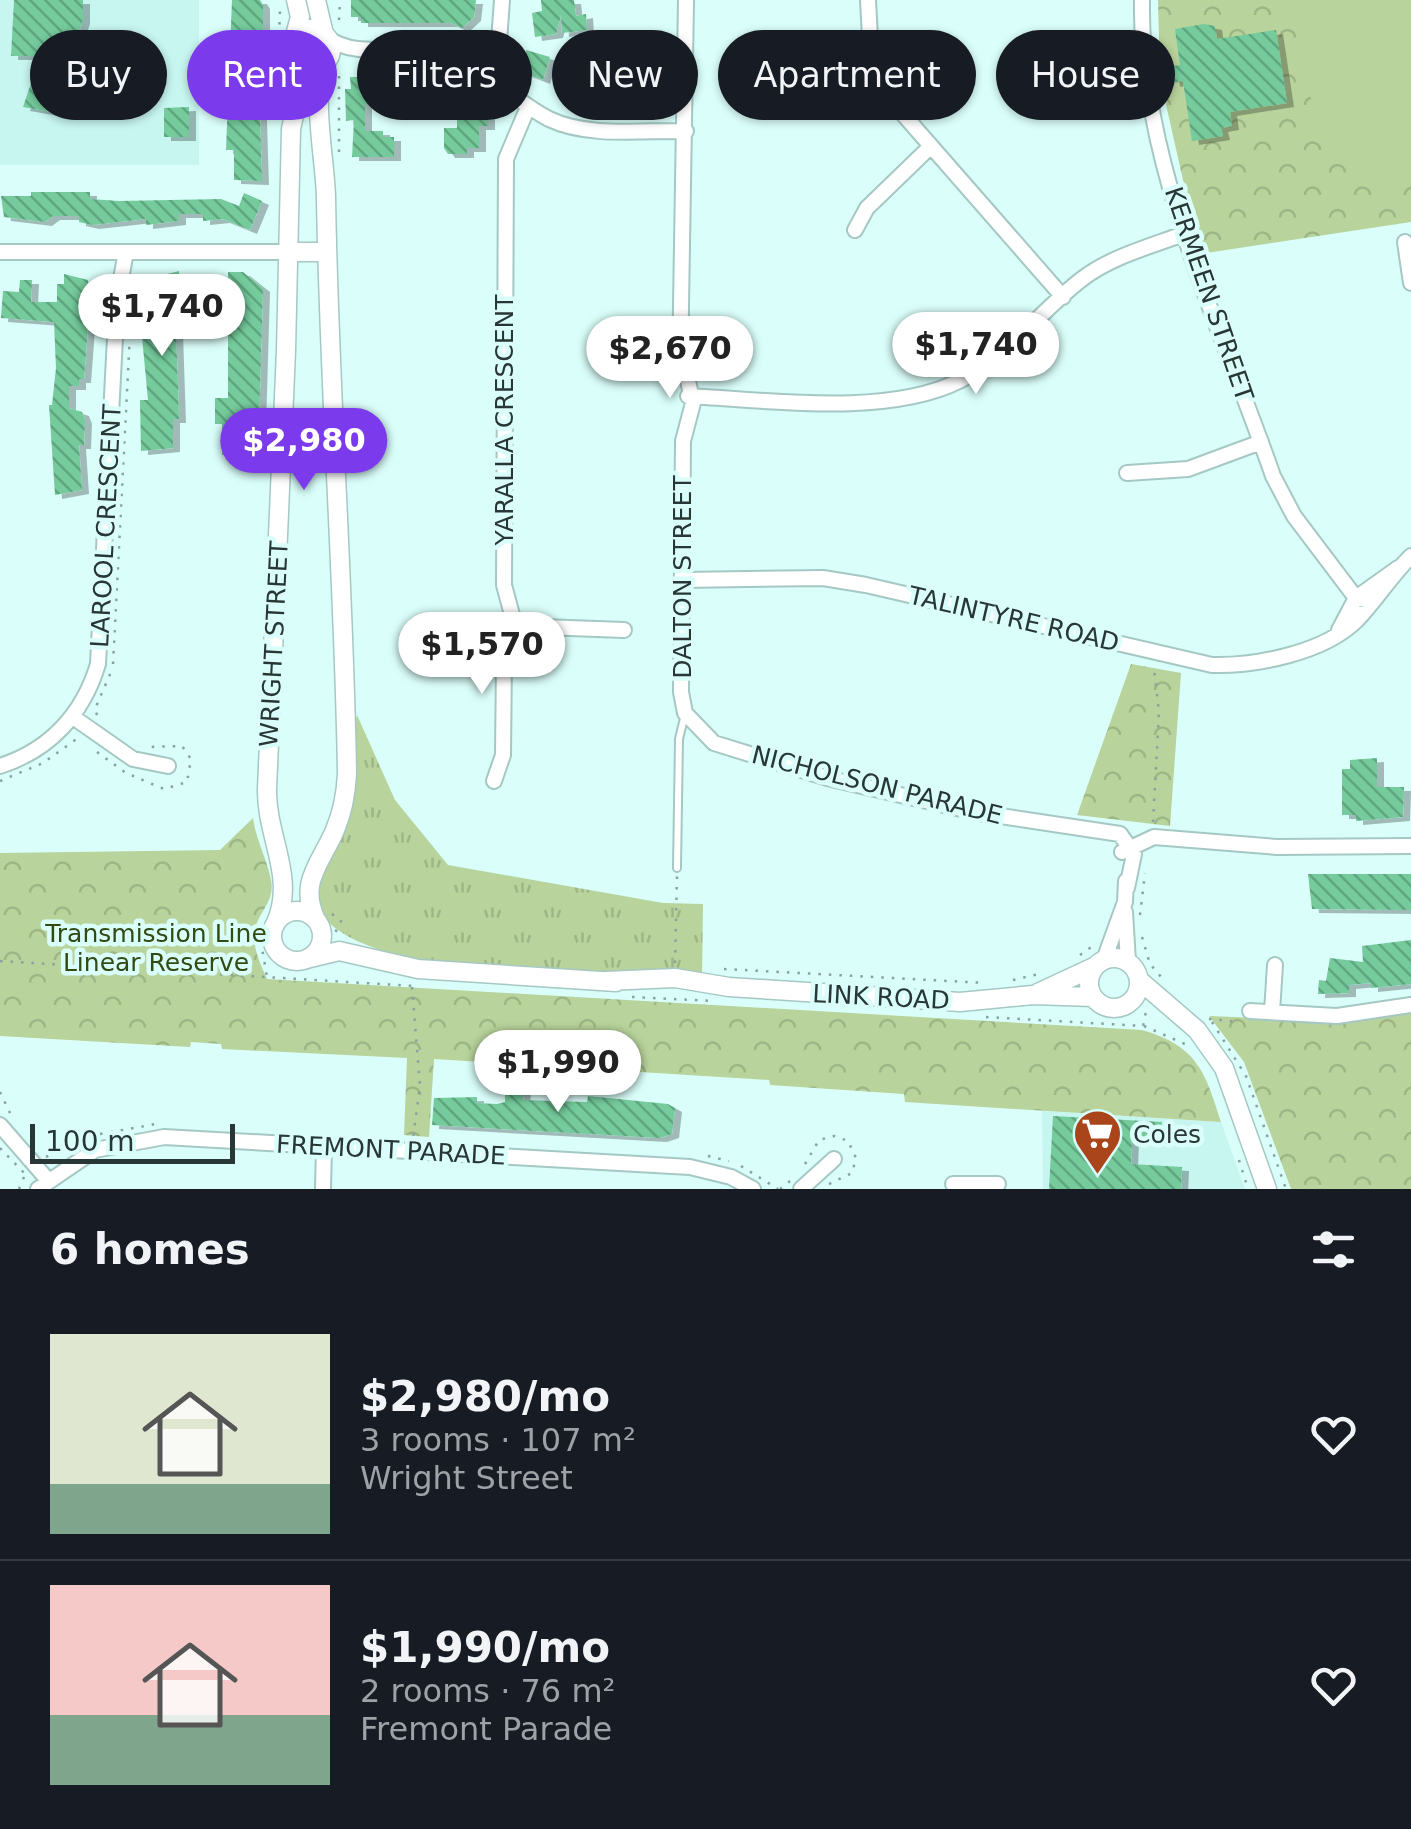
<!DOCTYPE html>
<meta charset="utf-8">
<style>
:root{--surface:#171b24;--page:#242831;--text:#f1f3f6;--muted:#9ea1a6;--line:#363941;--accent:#7c3aed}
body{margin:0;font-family:"DejaVu Sans",sans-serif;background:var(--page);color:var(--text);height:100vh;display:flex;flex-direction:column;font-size:38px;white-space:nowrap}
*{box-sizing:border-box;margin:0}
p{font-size:32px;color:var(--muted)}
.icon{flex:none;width:55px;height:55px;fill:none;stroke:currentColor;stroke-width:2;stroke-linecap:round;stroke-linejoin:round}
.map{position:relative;height:1189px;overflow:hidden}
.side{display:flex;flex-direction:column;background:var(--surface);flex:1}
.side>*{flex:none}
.hud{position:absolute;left:30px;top:30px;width:1352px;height:90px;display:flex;gap:20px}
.scale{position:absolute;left:30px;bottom:25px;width:205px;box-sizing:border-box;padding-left:10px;border:5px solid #283635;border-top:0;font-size:28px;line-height:35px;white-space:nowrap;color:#283635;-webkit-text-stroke:8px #dafefa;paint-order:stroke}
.price{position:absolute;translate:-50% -85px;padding:0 22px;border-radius:35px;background:#fff;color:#222;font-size:32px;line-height:65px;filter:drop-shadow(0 2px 5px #0008)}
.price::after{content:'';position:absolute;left:50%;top:60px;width:30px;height:22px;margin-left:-15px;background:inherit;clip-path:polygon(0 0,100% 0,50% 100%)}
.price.active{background:var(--accent);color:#fff}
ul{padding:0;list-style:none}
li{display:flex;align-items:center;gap:30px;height:250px;padding:0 50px}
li+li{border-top:2px solid var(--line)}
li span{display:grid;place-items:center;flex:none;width:280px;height:200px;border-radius:0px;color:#555}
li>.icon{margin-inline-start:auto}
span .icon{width:120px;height:120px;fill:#fffc;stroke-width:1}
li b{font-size:42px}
h2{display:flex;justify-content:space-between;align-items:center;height:120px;padding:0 50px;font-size:42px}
.chip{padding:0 35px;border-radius:45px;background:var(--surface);box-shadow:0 2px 8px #0004;font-size:35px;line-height:90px}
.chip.active{background:var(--accent);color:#fff}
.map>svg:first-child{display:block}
.built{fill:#c7f5f0}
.grass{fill:url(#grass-tufts)}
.park{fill:url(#park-crowns)}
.garden{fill:#b8d39b}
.building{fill:url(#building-back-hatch);filter:url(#shadow)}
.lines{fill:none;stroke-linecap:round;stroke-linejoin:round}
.service-casing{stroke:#a5c8c4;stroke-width:10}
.minor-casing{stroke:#a5c8c4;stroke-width:18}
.tertiary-casing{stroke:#a5c8c4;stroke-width:21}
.path{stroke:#88a29f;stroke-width:2.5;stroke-dasharray:2.5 8;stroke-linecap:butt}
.service{stroke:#fff;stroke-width:6}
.minor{stroke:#fff;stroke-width:14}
.tertiary{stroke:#fff;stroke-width:18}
.labels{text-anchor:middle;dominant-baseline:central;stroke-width:9;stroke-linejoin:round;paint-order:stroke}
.street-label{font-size:25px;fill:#283635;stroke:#dafefa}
.park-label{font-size:25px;fill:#334a13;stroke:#dafefa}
.poi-label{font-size:25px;fill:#283635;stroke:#dafefa;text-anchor:start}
</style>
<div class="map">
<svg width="1411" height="1189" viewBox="0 0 1411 1189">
<defs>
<pattern id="grass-tufts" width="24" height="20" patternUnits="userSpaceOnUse" patternTransform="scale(2.5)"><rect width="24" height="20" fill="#b8d39b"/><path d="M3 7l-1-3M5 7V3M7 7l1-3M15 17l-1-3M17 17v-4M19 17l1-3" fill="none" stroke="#9eb686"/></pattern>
<pattern id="park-crowns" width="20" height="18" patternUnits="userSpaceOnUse" patternTransform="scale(2.5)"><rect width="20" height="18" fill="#b8d39b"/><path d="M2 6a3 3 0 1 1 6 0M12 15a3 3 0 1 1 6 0" fill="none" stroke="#9eb686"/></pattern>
<pattern id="building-back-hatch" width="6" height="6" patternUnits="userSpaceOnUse" patternTransform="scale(2.5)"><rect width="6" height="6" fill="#74cb9c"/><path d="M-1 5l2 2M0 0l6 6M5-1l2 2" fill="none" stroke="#5fa680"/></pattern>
<filter id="shadow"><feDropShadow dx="7" dy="4" stdDeviation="0" flood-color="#0004"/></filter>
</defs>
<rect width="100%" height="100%" fill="#dafefa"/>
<!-- built -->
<path class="built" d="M0,0H199V165H0Z
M1042,1111L1221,1122L1245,1189H1043Z"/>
<!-- grass -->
<path class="grass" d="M357,715L395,800L448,865L663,903L703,904L702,977C613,973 389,983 327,921C320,914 318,903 315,894Z"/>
<!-- park -->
<path class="park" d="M1158,0H1411V222L1206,253L1183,180L1160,78Z
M1131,664L1181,673L1170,826L1077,815Z
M253,818C256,840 267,859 271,880C275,899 262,909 256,925C250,943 260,963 267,979L1142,1030C1197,1046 1205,1071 1221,1122L905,1102L904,1094L770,1085L769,1080L434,1059L429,1137L404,1135L407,1058L222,1049L221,1044L191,1042L190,1047L0,1036V853L220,850Z
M1411,1011V1189H1291L1244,1062L1209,1016L1337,1021Z"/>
<!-- garden -->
<path class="garden" d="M1411,0V182C1320,170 1292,81 1303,0Z"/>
<!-- building -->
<path class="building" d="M14,0H83V20L69,61L98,71L88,99L60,89L52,112L23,107L40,56H11Z
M232,0H260L263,5V54H257V74H263L259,86L262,181L234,180V150H226Z
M351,0H476L474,17L462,28L451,23H361V17H351Z
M541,0H574L576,16L586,14L587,30L562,33L561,15L556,34L535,37L532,13L542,11Z
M1204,24L1215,26L1217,39L1276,30L1287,103L1230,112L1232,126L1221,128L1223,136L1192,141L1183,81L1173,83L1171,66L1180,65L1175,29Z
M615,38L649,40V68H659V102H643V93H617L610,103L565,97L562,71L587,70V77H639V51L615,50Z
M526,50L550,57L543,80L525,73Z
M408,76L432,80L436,115H416V104H365V131H383V137H394V157H352L354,120L346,121L345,89H351L350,77Z
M457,101L485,108L488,114V126H479V148H467V154H448L444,148V128H457Z
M189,107V137H164V108Z
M31,192H90V199L119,201L221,199L239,206L244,193L262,201L250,230L223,219L203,221V214H179V221L146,225V219L92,225L79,222V216H53L45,222L4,217L1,196H31Z
M179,271V279H184V310H191V330H176L179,419H173V448L141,451L140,400H148L142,337L148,279Z
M228,272H243L263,288L259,423H250V444H256V455H222V424H215V398H228Z
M64,274L88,280L90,299L84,379H79V386H69V408L82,412L85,420L84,445H79L82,490L55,495L49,405H52L56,368L54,322L1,318L3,291L19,292L20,280H32L31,302H57V284H64Z
M1377,758V787H1404L1403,817L1356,821V815H1342V769H1350V760Z
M1308,874H1411V910L1312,909Z
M1411,940V984L1371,988V983L1349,985V993L1318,994L1319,980L1326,981L1330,958L1363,962L1362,946Z
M505,1086L524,1087L523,1100L587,1102L588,1096L668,1104L675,1108L672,1134L660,1138L432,1125L434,1098L477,1097V1103L497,1104L505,1102Z
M1053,1116L1162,1122L1161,1141L1132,1139L1131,1164L1182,1167L1181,1189H1049Z"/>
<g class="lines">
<defs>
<path id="service" d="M677,868L679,739L685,714"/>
<path id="minor" d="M868,0L870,37L889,98L1063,297
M1142,0C1139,161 1221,326 1273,476L1294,516L1356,598L1369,601
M326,37C358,61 402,42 438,52C482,64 510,99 549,119C589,138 643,130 686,131
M1065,69L1091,74L1145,70
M486,74L499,41L502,0
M528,107L506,159L504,585L515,626L624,630
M855,230L867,208L928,149
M1405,242L1411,283
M0,252H288
M683,359L693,403L683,441L681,692L685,713L714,743L827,778L974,812L1120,834L1134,854L1127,888
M680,367L686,0
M688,396C767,400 887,417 959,381C1007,358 1040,311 1082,279C1112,256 1152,246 1186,233
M1127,473L1188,469L1261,442
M682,580L823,578L866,585L1212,665C1256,666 1324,653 1357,620C1376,600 1391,576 1411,556
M1339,630L1356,598L1398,568
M73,717L133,759L168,766
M0,766C50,750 83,714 98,664L117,300L126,252
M494,781L503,755L504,659L515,626
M1122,852L1154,837L1277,847L1411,846
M1125,912L1128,962
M1104,960L1125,902L1126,881
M1250,1011L1337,1016L1411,1005
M1272,1012L1275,965
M0,1125L47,1179
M953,1184H998
M38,1189L95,1150L164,1137L690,1167L731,1177L753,1189
M323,1189L324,1147
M801,1189L834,1159"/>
<path id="tertiary" d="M316,0L324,34
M291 49a20 20 0 1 1 40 0a20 20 0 1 1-40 0Z
M294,39L300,17L296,0
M288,252H326
M272 936a25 25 0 1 1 50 0a25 25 0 1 1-50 0Z
M316,920C298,882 321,863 335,830C343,811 346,794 347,774C344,582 329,389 326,197C325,159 311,94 325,62
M275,925C297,878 266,837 267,789L286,351L291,129L301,84L295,61
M1089 983a25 25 0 1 1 50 0a25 25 0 1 1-50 0Z
M306,959L339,951L418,969L616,982
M1139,980L1197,1030L1224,1068L1267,1189
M606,981L675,978L729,987L960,1002L1033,995L1093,997
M1038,993L1096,966"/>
</defs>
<!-- service casing -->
<use href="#service" class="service-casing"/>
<!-- minor casing -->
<use href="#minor" class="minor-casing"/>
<!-- tertiary casing -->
<use href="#tertiary" class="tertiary-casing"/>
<!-- path -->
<path class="path" d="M339,20L340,0
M276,119L280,10
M339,152V70
M104,291V271
M113,664L130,333
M97,715L95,709L111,672
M97,752L126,773L164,789L187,782L191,759L182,746L149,747
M0,781L43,763L78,738
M1153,822L1159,712L1154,669
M332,914L341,921L334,935
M1140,915L1145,873
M259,931L267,977
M1142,937L1150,964L1162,978
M1080,955L1094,945
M0,961L414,986
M675,963L677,876
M724,969L986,983
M1013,980L1039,974
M412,987L420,1086L413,1138
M632,997L714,1001
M986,1017L1143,1026L1147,1007
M1209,1019L1240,1022
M1212,1022L1246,1076L1286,1189
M1144,1026L1187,1045
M0,1092L10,1113
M100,1134L156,1124
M0,1148L25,1174
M708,1156L729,1161
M46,1157L83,1140
M1239,1160L1248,1189
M805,1164L819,1140L834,1136L848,1141L856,1158L852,1173L827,1185
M741,1166L778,1189
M19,1189L24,1177
M780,1189L790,1181"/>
<!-- service -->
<use href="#service" class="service"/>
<!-- minor -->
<use href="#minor" class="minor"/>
<!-- tertiary -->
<use href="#tertiary" class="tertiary"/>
</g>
<!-- icons -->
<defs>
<symbol id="supermarket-pin" viewBox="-11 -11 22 30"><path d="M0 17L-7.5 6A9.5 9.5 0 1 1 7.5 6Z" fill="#aa441b" stroke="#dafefa"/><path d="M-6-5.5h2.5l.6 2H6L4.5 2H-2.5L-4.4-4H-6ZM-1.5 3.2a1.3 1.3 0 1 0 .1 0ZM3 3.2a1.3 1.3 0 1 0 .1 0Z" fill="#fff"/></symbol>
</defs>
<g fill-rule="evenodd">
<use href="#supermarket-pin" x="1070" y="1106" width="55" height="75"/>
</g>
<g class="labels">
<!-- street labels -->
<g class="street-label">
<text transform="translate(1209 294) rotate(71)">KERMEEN STREET</text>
<text transform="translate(504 420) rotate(-90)">YARALLA CRESCENT</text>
<text transform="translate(106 526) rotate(-87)">LAROOL CRESCENT</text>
<text transform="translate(682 577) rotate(-90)">DALTON STREET</text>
<text transform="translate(1014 619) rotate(13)">TALINTYRE ROAD</text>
<text transform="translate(274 644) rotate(-87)">WRIGHT STREET</text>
<text transform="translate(877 785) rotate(14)">NICHOLSON PARADE</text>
<text transform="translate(881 997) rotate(3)">LINK ROAD</text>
<text transform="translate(391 1150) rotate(3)">FREMONT PARADE</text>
</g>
<!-- park labels -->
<g class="park-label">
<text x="156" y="933">Transmission Line<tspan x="156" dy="29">Linear Reserve</tspan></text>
</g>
<!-- poi labels -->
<g class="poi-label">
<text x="1133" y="1134">Coles</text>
</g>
</g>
</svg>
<div class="scale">100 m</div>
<b class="price" style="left:162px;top:359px">$1,740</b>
<b class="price" style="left:976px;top:397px">$1,740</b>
<b class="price" style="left:670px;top:401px">$2,670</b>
<b class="price active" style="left:304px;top:493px">$2,980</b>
<b class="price" style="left:482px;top:697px">$1,570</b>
<b class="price" style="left:558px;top:1115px">$1,990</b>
<div class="hud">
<a class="chip">Buy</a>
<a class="chip active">Rent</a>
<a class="chip">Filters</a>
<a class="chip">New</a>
<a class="chip">Apartment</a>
<a class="chip">House</a>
</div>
</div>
<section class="side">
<h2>6 homes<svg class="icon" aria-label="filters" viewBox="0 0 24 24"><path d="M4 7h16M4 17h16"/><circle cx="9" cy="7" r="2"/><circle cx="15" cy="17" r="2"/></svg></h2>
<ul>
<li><span style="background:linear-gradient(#dfe7d0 75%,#7fa58c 0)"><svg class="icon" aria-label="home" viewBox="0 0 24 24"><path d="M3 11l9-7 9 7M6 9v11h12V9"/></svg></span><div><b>$2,980/mo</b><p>3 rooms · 107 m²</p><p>Wright Street</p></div><svg class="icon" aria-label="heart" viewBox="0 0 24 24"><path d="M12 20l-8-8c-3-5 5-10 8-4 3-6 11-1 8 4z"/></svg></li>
<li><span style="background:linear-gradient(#f6c9c9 65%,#7fa58c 0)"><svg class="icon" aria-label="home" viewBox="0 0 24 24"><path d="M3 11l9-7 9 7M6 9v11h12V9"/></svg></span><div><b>$1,990/mo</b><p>2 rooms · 76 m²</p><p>Fremont Parade</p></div><svg class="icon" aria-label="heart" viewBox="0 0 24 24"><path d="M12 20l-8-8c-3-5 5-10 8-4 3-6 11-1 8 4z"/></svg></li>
</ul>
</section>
